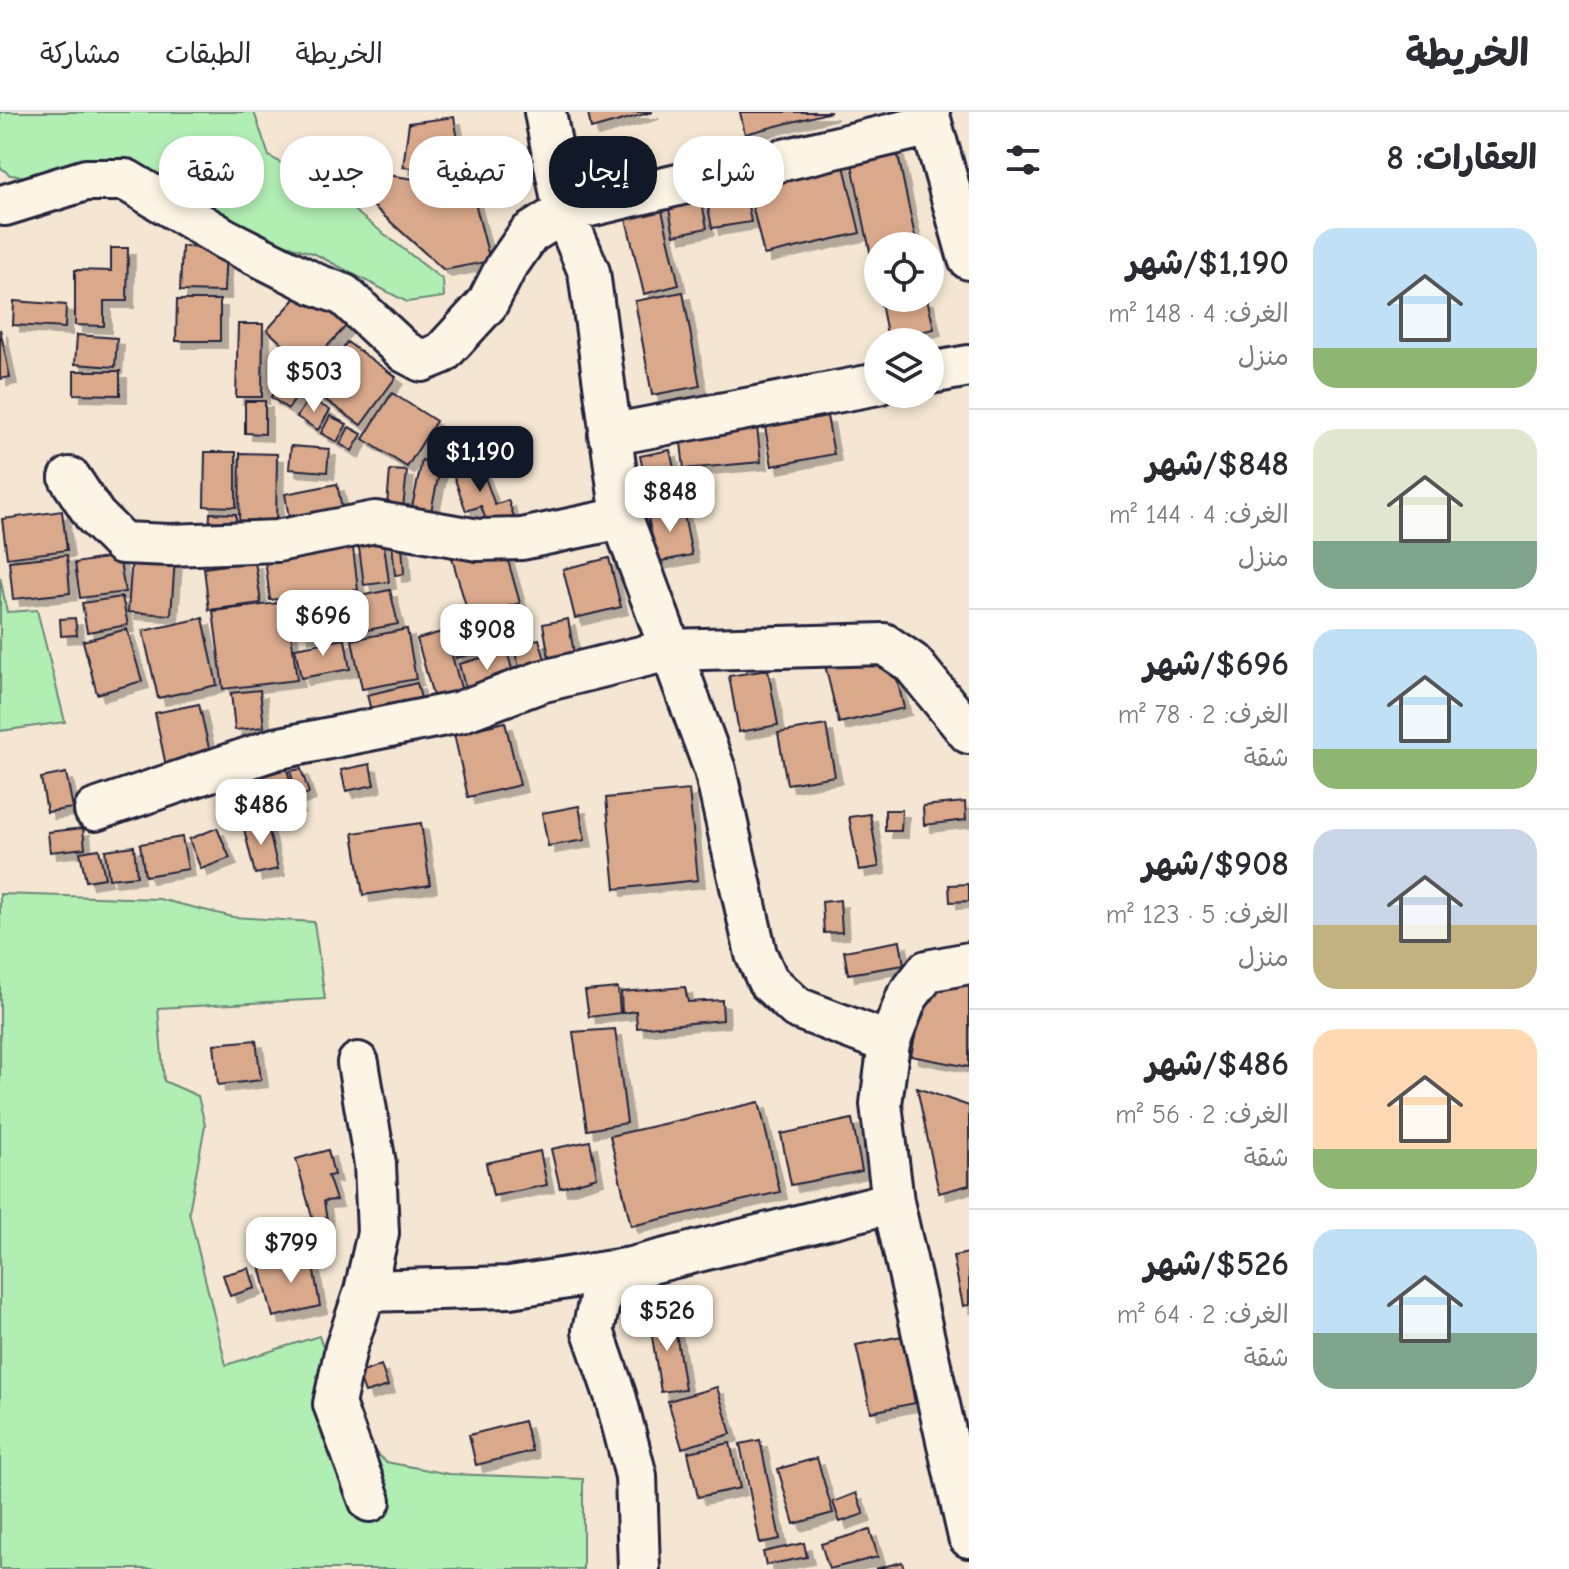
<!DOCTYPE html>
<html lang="ar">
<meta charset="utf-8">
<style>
:root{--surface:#fff;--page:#f7f7f7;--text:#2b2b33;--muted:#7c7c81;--line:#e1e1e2;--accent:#111827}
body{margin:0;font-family:"Comic Neue","Playpen Sans Arabic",sans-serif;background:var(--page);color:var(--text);direction:rtl;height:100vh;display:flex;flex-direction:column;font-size:30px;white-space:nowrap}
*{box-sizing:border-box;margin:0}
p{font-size:26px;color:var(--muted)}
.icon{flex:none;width:44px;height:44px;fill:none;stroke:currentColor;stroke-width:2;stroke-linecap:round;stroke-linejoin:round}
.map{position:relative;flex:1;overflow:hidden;direction:ltr}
.sheet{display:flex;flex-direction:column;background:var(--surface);width:600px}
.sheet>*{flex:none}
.top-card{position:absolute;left:24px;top:24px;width:760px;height:72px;direction:rtl;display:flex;gap:16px}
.buttons{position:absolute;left:864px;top:120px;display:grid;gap:16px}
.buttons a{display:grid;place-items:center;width:80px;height:80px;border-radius:50%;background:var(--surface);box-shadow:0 4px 12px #0003;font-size:40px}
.price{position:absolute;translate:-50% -68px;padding:0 18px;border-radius:16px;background:#fff;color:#222;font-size:26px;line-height:52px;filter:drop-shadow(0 2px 4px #0008)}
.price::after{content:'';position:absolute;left:50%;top:48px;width:24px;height:18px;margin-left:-12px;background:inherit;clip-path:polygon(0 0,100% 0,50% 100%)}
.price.on{background:var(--accent);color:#fff}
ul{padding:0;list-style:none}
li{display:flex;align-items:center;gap:24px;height:200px;padding:0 32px}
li+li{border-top:2px solid var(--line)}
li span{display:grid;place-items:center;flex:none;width:224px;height:160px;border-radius:24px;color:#555}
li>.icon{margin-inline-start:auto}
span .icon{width:96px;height:96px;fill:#fffc;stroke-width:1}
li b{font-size:34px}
h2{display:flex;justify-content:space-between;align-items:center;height:96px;padding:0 32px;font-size:34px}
.tag{padding:0 28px;border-radius:32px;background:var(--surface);box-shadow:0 4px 12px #0003;font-size:28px;line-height:72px}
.tag.on{background:var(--accent);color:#fff}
header{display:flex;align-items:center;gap:48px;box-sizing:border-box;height:112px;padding:0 40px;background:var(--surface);border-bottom:2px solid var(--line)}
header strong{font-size:38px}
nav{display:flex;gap:44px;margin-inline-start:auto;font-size:28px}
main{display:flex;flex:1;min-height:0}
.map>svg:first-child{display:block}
.green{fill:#b1eeb4;stroke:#6a8878;stroke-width:2}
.building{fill:#daa98c;stroke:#22223b;stroke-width:2;filter:url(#shadow)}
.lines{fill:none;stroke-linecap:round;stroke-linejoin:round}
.minor-casing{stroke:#22223b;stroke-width:46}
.minor{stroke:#fcf5e5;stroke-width:40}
</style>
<header>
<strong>الخريطة</strong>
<nav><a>الخريطة</a><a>الطبقات</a><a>مشاركة</a></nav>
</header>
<main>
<section class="sheet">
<h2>العقارات: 8<svg class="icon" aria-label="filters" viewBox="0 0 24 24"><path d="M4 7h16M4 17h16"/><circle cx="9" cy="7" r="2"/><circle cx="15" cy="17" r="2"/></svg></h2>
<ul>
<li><span style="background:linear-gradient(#bfe0f5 75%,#8fb573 0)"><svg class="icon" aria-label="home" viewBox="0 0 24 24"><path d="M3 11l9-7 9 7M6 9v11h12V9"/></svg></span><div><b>$1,190/شهر</b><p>الغرف: 4 · 148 m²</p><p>منزل</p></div></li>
<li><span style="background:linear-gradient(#dfe7d0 70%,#7fa58c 0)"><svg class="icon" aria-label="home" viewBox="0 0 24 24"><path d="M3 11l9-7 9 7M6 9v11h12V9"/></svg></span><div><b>$848/شهر</b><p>الغرف: 4 · 144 m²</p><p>منزل</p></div></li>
<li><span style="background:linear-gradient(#bfe0f5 75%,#8fb573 0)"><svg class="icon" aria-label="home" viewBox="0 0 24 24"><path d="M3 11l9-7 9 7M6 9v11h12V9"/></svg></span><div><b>$696/شهر</b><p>الغرف: 2 · 78 m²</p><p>شقة</p></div></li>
<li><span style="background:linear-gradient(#c9d6e8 60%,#c2b280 0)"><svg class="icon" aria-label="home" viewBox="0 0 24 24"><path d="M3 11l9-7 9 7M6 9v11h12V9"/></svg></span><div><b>$908/شهر</b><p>الغرف: 5 · 123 m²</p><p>منزل</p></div></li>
<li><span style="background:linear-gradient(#ffd9b3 75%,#8fb573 0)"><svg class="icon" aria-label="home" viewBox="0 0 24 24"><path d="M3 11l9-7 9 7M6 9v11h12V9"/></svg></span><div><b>$486/شهر</b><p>الغرف: 2 · 56 m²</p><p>شقة</p></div></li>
<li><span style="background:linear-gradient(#bfe0f5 65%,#7fa58c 0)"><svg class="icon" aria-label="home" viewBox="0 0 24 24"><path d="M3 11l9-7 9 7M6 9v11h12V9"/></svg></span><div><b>$526/شهر</b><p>الغرف: 2 · 64 m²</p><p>شقة</p></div></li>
</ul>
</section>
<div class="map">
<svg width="969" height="1457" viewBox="0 0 969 1457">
<defs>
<filter id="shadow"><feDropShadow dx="7" dy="7" stdDeviation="0" flood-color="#0004"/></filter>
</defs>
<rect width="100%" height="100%" fill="#f5e6d3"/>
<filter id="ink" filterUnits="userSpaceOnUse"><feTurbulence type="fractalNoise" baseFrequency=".0125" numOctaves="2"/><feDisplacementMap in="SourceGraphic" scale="16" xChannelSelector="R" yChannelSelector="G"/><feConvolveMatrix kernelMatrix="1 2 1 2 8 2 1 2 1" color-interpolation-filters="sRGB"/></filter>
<g filter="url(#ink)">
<!-- green -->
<path class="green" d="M0,0H254L269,44L328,78L443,168L444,185L407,190L315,142L202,106L133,59L94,46L38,66L10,63L0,55Z
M0,465L7,500L37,498L65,610L0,619Z
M0,782L159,787L233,805L314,810L325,887L158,896L164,969L198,984L205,1013L189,1100L226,1253L319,1224L347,1302L363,1329L386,1350L449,1362L583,1367V1457H0Z"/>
<!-- building -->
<path class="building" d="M588,0H652L591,17Z
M740,0H831L745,22Z
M454,5L464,62L403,55L409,11Z
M896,34L917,134H878V178L850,43Z
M841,41L860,121L764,143L745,63Z
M330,55L471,75L490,149L444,158Z
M742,61L751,110L712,116L703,68Z
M699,75L707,116L674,123L666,81Z
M658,81L679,173L644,182L622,90Z
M182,134L226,136L224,180L180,179Z
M111,136H128L127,189H104V214L75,213V158L111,159Z
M304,177L346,214L308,255L267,218Z
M683,180L700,274L652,283L635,189Z
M880,186H927L934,217L888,227Z
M177,188H220V229H176Z
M14,189L66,193L65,216L13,213Z
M238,212H263L262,285H236Z
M0,217L10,265L0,267Z
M77,223L117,226L115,255L75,252Z
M347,230L396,265L361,313L313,279Z
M74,259H120V283L74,282Z
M287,264L303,276L288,297L271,285Z
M392,281L436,309L407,355L363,327Z
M309,286L330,298L318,318L297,305Z
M245,289H265V322L245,321Z
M330,304L347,312L337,330L321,321Z
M827,304L834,342L772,354L765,315Z
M349,315L362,322L352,339L340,332Z
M757,315L761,350L684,357L680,322Z
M291,334L329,337L327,360L289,357Z
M670,338L680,384L650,391L640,344Z
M205,340H236V395L204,394Z
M240,341L277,342L276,416L239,415Z
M422,348L441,352L430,404L411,400Z
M479,349L495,393L508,388L514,405L488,414L481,394L466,399L452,359Z
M390,358L407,359L403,396L387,394Z
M337,372L342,396L289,406L285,382Z
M682,393L692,443L657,450L647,400Z
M62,399L67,438L7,446L2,407Z
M210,401L236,402V428L209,427Z
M401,420L404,462L395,463L391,421Z
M383,425L389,470L364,473L358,428Z
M503,431L520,491L469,505L452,446Z
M353,436L358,478L270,488L265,447Z
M67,443L70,481L13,487L9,449Z
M119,444L125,480L80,486L75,451Z
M132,444L175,446L171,503L128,500Z
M609,446L621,495L575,506L563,457Z
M255,449L261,491L209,498L204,456Z
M390,478L398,512L357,520L350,486Z
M122,485L128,513L87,520L82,491Z
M345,485L350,517L302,523L298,491Z
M287,490L297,568L223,577L213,499Z
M75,506L77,523L61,524L60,507Z
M203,506L217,573L158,586L143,519Z
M568,507L576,553L551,557L543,512Z
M482,509L490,538L456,546L449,517Z
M127,517L142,569L97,582L83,529Z
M407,517L416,567L362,577L352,528Z
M445,519L463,583L435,591L417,527Z
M345,527L350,557L301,566L295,536Z
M539,527L548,558L522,566L513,534Z
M890,538L904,596L839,611L825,553Z
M507,539L515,568L467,582L459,552Z
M768,558L778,613L739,620L729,564Z
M417,571L424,598L374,610L367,583Z
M260,578L264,615L235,618L231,581Z
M199,592L211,645L166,654L155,601Z
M505,610L520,673L468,685L454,622Z
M826,613L835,664L787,672L778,621Z
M370,652L374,673L346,679L341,658Z
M287,657L297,694L265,703L255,666Z
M301,657L309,681L298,685L290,659Z
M66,661L73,696L47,700L41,666Z
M689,678L698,768L615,777L606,686Z
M965,690L966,708L924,713L923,694Z
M579,694L585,728L548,734L542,701Z
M885,698H902L901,719H885Z
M870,702L879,755L859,758L849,705Z
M266,707L278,757L255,762L243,713Z
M421,711L430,773L363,783L353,721Z
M83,716L85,736L50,740L48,720Z
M217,716L230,746L201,757L189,727Z
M182,725L188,757L145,764L140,732Z
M134,734L137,764L109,767L105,738Z
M99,737L105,766L86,769L80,740Z
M969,772V789L950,790L949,773Z
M840,788L842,820L824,821L822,790Z
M900,829L904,853L848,862L844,839Z
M949,862L969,866V955L911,944L923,885Z
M685,875L688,890L722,888L723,908L637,916L636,899L622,901L621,880Z
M618,876L620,901L589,905L585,879Z
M615,917L627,1011L587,1018L573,920Z
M256,928L261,968L218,973L214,932Z
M917,976L969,994V1073L939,1081Z
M759,990L780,1080L631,1114L610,1024Z
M852,1007L862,1059L791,1073L781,1022Z
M590,1029L597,1065L560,1076L551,1037Z
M328,1038L334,1063L328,1064L336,1088L324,1089L327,1109L314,1112L296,1047Z
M540,1039L547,1073L493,1084L486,1051Z
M969,1141V1193L963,1194L953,1144Z
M311,1142L320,1194L273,1205L260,1154Z
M249,1156L255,1176L230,1184L223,1163Z
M673,1202L685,1277L661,1280L649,1206Z
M902,1224L915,1291L871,1300L856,1233Z
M381,1253L388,1274L365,1281L358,1262Z
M717,1275L731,1322L682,1336L668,1289Z
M524,1309L532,1339L476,1353L469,1323Z
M760,1328L780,1427L760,1431L740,1332Z
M730,1331L740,1376L698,1385L688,1340Z
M817,1346L833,1401L794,1412L778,1357Z
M856,1381L864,1402L840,1410L833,1390Z
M870,1418L878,1445L829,1457L821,1432Z
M804,1431L807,1445L766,1453L763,1440Z
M902,1450L904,1457H875Z"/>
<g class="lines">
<defs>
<path id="minor" d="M545,0L564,100L589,160L622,406L715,658L756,842L768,869L797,896L889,931
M928,0L969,147
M5,93L86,68H126L225,127L315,172L344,183L405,240L422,249L442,241L487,192L506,155L529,122L564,100L931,13
M930,261L969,254
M609,323L878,272
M70,366L95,404L122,431L170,433L277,429L375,410L478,428L522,427L622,406
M95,698L275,637L460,600L540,570L669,538L884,532L912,551L969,621
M969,851L927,859L907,885L889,931L881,992L893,1090L969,1425
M358,951L375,1052L378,1121L365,1179L510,1175L631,1156
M365,1179L346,1236L334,1292L370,1389
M639,1457L636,1364L615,1283L593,1219L601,1182L631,1156L893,1090"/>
</defs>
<!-- minor casing -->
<use href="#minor" class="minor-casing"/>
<!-- minor -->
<use href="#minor" class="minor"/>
</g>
</g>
</svg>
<div class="buttons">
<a><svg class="icon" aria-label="locate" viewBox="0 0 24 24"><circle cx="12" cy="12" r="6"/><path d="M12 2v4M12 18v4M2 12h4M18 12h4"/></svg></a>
<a><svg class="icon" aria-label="layers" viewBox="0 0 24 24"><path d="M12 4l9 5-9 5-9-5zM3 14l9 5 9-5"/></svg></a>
</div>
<b class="price" style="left:314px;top:302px">$503</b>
<b class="price on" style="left:480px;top:382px">$1,190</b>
<b class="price" style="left:670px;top:422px">$848</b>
<b class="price" style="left:323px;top:546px">$696</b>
<b class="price" style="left:487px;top:560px">$908</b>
<b class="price" style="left:261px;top:735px">$486</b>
<b class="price" style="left:291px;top:1173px">$799</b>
<b class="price" style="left:667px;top:1241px">$526</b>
<div class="top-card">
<a class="tag">شراء</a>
<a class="tag on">إيجار</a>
<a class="tag">تصفية</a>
<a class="tag">جديد</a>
<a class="tag">شقة</a>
</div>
</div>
</main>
